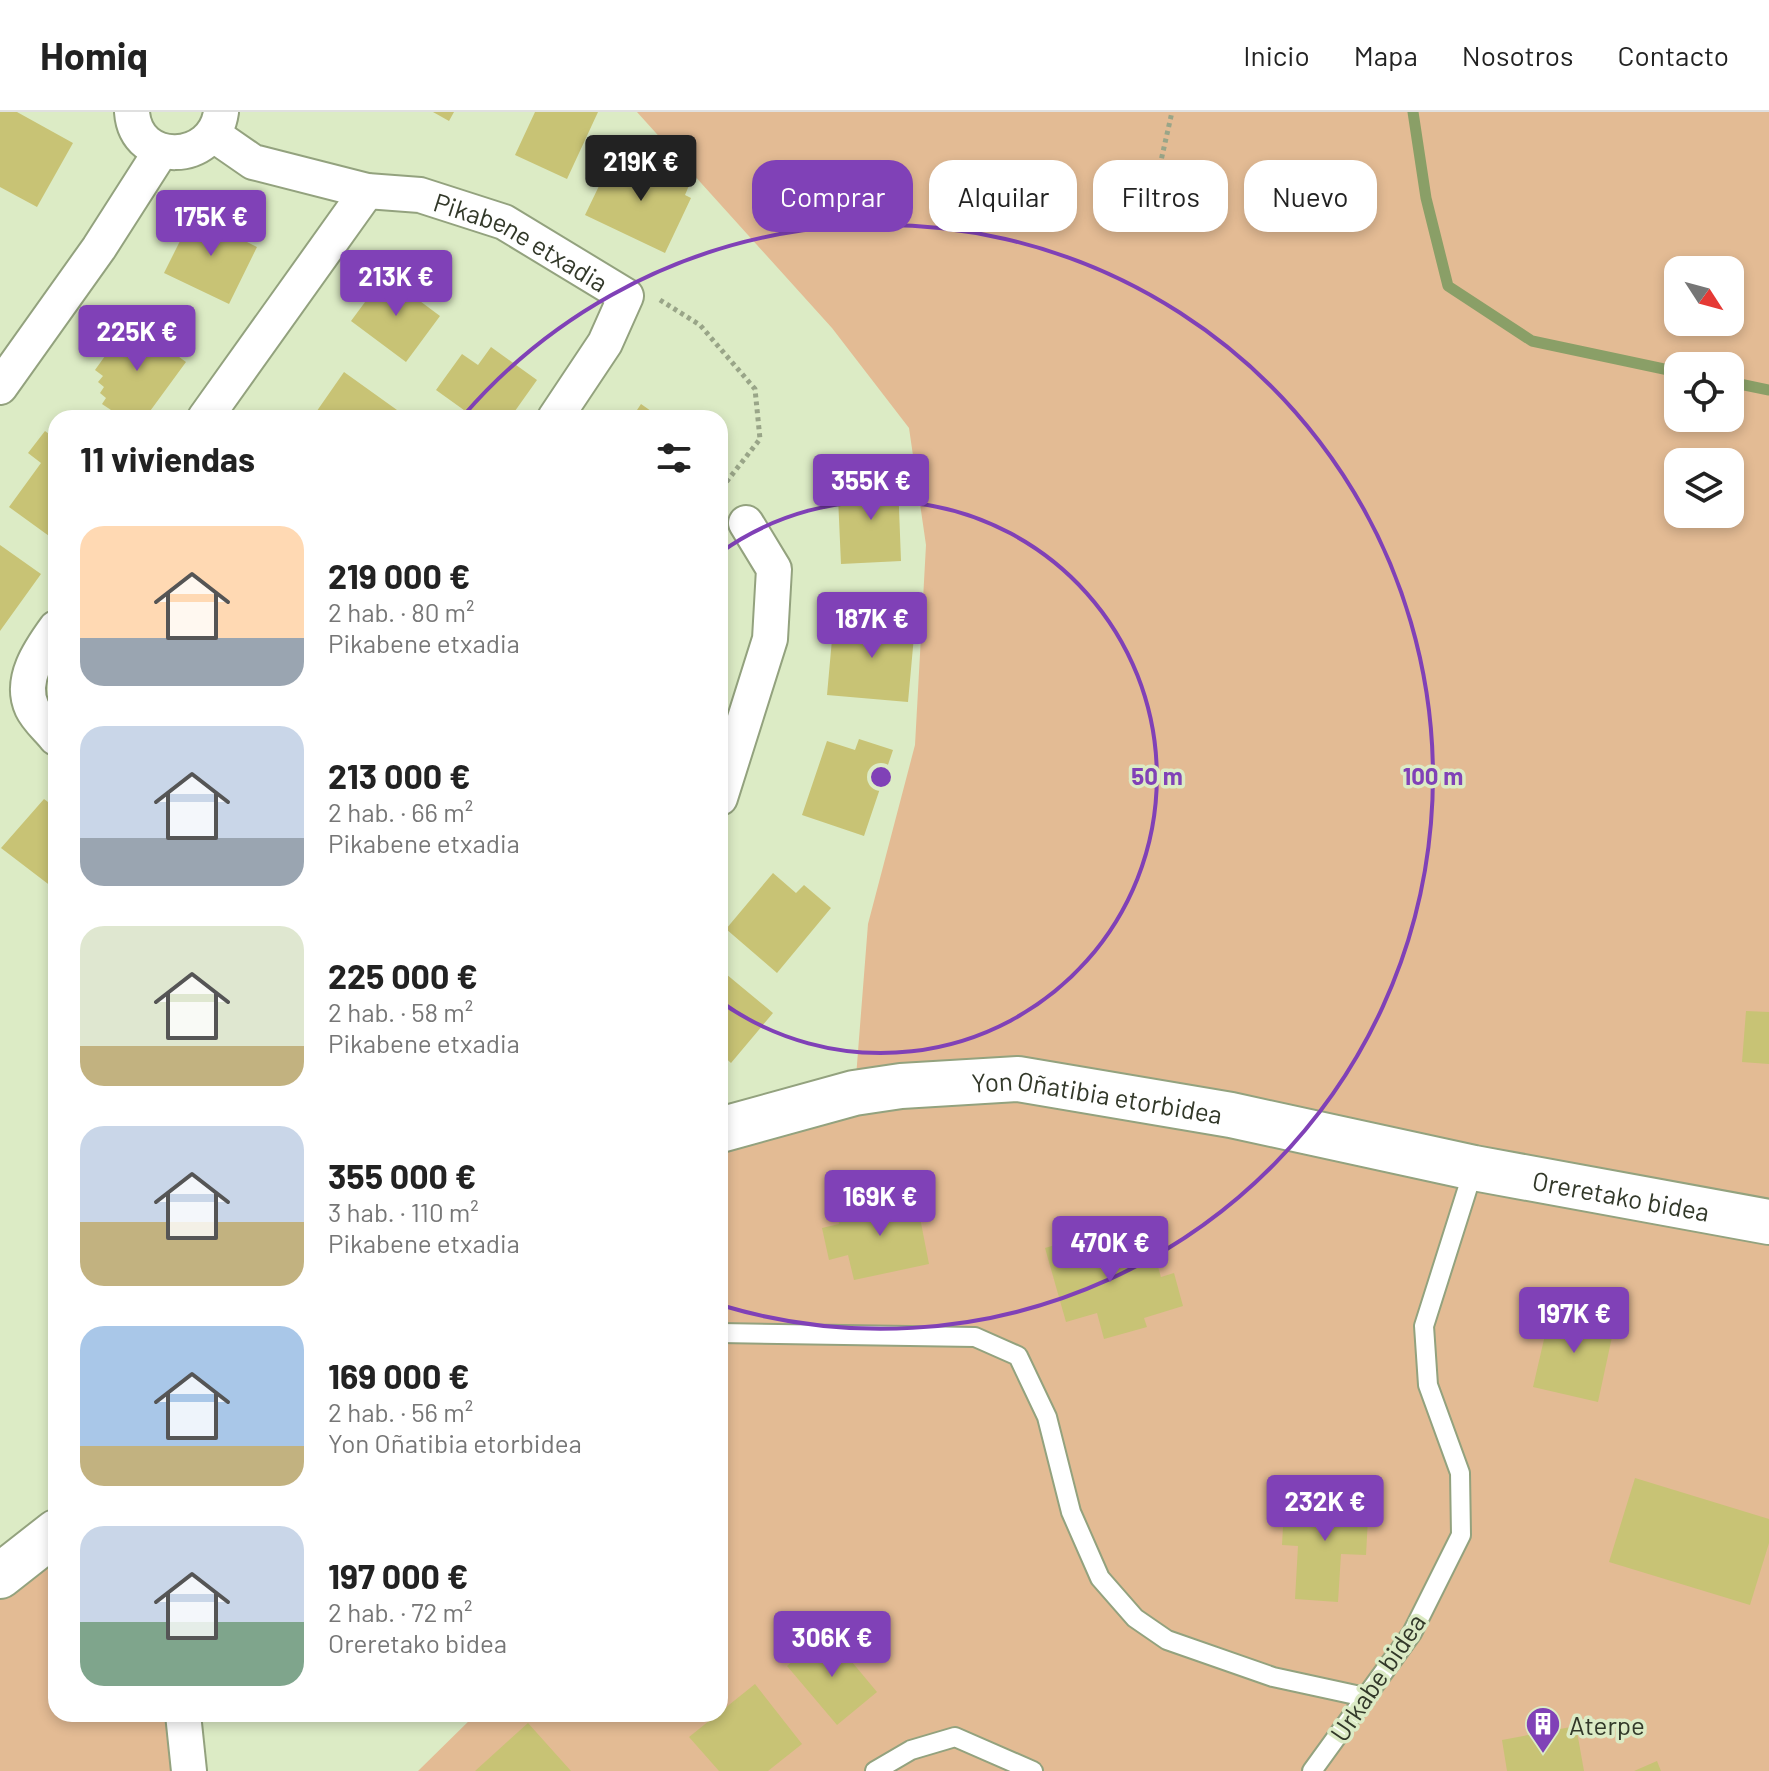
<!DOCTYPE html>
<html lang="es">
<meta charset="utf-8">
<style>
:root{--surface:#fff;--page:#f2f2f2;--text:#222;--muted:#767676;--line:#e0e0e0;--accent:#8041b7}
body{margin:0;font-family:Barlow,sans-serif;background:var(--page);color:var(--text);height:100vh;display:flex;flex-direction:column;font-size:30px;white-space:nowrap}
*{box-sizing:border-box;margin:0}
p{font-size:26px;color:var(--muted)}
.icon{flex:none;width:44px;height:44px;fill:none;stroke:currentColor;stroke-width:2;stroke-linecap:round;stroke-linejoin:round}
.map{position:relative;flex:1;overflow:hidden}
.details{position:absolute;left:48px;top:298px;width:680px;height:1312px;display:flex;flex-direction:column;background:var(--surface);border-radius:24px;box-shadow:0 4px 12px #0003}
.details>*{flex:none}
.top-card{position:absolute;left:752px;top:48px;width:760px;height:72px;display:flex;gap:16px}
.needle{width:52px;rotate:126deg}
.controls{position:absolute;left:1664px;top:144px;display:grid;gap:16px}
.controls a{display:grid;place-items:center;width:80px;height:80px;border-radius:16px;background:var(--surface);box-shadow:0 4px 12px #0003;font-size:40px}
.price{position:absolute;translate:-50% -68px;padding:0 18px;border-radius:8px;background:var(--accent);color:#fff;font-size:26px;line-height:52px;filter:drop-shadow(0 2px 4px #0008)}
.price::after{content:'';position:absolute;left:50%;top:48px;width:24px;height:18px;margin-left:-12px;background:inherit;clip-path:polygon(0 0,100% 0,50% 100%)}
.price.selected{background:#222;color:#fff}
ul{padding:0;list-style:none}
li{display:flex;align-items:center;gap:24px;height:200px;padding:0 32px}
li span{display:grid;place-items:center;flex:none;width:224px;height:160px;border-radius:24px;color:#555}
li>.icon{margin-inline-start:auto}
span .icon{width:96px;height:96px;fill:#fffc;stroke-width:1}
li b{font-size:34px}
h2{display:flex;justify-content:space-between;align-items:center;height:96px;padding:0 32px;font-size:34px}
.pill{padding:0 28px;border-radius:24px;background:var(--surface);box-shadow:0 4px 12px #0003;font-size:28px;line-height:72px}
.pill.selected{background:var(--accent);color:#fff}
header{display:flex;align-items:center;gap:48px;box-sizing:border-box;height:112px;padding:0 40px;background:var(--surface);border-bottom:2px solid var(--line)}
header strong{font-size:38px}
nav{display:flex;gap:44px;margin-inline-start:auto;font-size:28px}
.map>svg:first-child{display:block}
.green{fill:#e3bb94;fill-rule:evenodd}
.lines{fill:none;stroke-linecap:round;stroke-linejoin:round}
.stream{stroke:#8a9f67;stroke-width:11}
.building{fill:#c8c375}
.lane-casing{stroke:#93a27e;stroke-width:22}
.street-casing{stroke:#93a27e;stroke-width:38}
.secondary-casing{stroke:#93a27e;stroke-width:48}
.path{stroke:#99a588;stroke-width:5;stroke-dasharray:4 4;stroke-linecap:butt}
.lane{stroke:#fff;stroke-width:18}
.street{stroke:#fff;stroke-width:34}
.secondary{stroke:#fff;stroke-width:44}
.ring{fill:none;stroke:#8041b7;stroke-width:4}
.labels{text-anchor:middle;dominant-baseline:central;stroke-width:7;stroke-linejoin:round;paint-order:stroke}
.street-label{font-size:26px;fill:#323829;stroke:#dcebc5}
.poi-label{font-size:26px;fill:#323829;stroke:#dcebc5;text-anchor:start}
.centre{fill:#8041b7;stroke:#dcebc5;stroke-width:4}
.ring-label{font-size:24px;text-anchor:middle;font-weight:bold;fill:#8041b7;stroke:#dcebc5;stroke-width:7;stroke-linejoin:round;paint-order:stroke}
</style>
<header>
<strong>Homiq</strong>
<nav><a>Inicio</a><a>Mapa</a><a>Nosotros</a><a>Contacto</a></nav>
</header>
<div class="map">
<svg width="1769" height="1659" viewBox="0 0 1769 1659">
<rect width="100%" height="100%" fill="#dcebc5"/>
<!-- green -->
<path class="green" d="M637,0H1769V1659H418L476,1602H720V1018L856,965L868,812L915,633L926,433L909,316L832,216ZM1678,158H1730V210H1678ZM1678,254H1730V306H1678ZM1678,350H1730V402H1678Z
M56,1420V1602H183L189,1659H0V1464Z"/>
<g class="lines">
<!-- stream -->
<path class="stream" d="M1413,0L1426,86L1448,174L1532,229L1678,260
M1730,270L1769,278"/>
</g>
<!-- building -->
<path class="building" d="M0,0H17L73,31L37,95L0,75Z
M433,0H454L449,9Z
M535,0H598L567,67L515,43Z
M612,47L635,58L640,47L690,71L685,83L691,86L665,141L585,103Z
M193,103L210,111L212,106L243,121L241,127L257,135L229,192L164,161Z
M385,163L440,204L406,250L351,209Z
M130,209L186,250L145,306H123L102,292L106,286L100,281L104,275L98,270L103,264L95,258Z
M491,235L537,268L510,306H475L436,278L462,242L478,253Z
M344,260L397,298L392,306H312Z
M641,292L661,306H622L627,300L633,304Z
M45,319L56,327V429L9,395L41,351L28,341Z
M894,357L895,370H898L901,449L841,452L838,385H862L861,372L869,371V358Z
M0,433L41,462L0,519Z
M852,503L907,508L906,523L914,524L908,590L827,583L833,516L851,518Z
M859,627L893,638L864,724L802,703L827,629L855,638Z
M44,687L56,696V778L1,736Z
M773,761L796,781L804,773L831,796L777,861L726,817Z
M720,857L773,901L731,951L720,941Z
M1746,899L1769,900V952L1742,950Z
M915,1080L929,1152L854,1168L848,1143L829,1148L822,1116L839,1112L838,1106L874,1098L872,1089Z
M1105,1118L1112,1142L1134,1136L1137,1146L1154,1141L1161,1165L1174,1161L1183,1194L1144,1206L1147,1215L1104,1227L1097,1201L1066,1210L1045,1136Z
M726,1167L728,1199H720V1168Z
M1551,1197L1615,1211L1598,1290L1533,1275Z
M1635,1366L1769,1407V1431L1750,1493L1609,1450Z
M1312,1385L1369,1388L1366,1443L1341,1442L1338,1490L1295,1487L1298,1434L1282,1433L1284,1396L1311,1398Z
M827,1520L877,1580L837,1613L787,1554Z
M755,1572L802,1632L768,1659H719L689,1625Z
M528,1611L571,1659H475Z
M1576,1614L1584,1659H1507L1502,1628Z
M1657,1649L1661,1659H1634Z"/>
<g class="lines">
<defs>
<path id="lane" d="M720,1221L975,1225L1018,1244L1047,1305L1071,1400L1100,1466L1135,1506L1167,1528L1273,1565L1365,1585
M875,1659L911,1638L955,1625L1033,1659
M1312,1659L1412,1521L1461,1423L1460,1361L1428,1273L1424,1214L1474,1056"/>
<g id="street">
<path d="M132,0C136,55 214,52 221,0"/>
<path id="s1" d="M214,23L253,50L367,79L420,83L504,110L626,184L605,231L555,306"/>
<path d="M0,275L99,136L161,39"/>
<path d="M205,306L367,79"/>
<path d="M56,516C40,538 19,568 32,596C37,607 49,617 56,626"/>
<path d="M720,686L770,527L774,457L746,411"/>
<path d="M183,1602L189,1659"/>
</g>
<g id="secondary">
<path id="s2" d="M720,1018L854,981L901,974L1018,967L1231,1003L1474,1056L1769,1110"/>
<path d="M0,1464L56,1420"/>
</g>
</defs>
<!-- lane casing -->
<use href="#lane" class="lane-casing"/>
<!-- street casing -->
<use href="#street" class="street-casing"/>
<!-- secondary casing -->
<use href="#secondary" class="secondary-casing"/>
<!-- path -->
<path class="path" d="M1151,93L1172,0
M660,188L700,213L755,277L760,327L720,378"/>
<!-- lane -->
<use href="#lane" class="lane"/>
<!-- street -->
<use href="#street" class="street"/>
<!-- secondary -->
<use href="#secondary" class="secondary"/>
</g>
<!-- distance rings -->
<g class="ring">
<path d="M721 440A276 276 0 1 1 721 890"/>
<path d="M464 303A552 552 0 1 1 724 1194"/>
</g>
<!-- icons -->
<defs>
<symbol id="building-pin" viewBox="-11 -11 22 30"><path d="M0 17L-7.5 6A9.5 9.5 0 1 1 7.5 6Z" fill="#8041b7" stroke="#dcebc5"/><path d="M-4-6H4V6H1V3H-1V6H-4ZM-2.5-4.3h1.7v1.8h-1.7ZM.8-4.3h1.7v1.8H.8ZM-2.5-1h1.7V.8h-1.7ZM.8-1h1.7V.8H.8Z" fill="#fff"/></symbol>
</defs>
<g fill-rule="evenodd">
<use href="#building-pin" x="1523" y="1592" width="40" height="54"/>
</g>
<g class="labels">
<!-- street labels -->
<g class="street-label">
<text stroke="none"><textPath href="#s1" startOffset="330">Pikabene etxadia</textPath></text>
<text stroke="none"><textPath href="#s2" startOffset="384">Yon Oñatibia etorbidea</textPath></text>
<text stroke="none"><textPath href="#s2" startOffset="918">Oreretako bidea</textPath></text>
<text transform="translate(1377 1565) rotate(-56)">Urkabe bidea</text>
</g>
<!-- poi labels -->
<g class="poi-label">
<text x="1569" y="1612">Aterpe</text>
</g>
</g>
<circle cx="881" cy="665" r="12" class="centre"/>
<g class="ring-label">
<text x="1157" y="673">50 m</text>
<text x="1433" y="673">100 m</text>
</g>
</svg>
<div class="controls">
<a><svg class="needle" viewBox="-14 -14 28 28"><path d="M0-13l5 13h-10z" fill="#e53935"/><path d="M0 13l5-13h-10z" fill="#767676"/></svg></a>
<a><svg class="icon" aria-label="locate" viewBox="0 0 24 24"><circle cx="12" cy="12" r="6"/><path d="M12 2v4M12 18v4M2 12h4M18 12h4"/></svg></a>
<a><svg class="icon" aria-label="layers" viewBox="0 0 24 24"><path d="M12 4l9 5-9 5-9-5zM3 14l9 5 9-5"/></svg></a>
</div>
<b class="price selected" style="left:641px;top:91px">219K €</b>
<b class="price" style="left:211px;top:146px">175K €</b>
<b class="price" style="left:396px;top:206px">213K €</b>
<b class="price" style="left:137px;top:261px">225K €</b>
<b class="price" style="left:871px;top:410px">355K €</b>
<b class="price" style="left:872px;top:548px">187K €</b>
<b class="price" style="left:880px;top:1126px">169K €</b>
<b class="price" style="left:1110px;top:1172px">470K €</b>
<b class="price" style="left:1574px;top:1243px">197K €</b>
<b class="price" style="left:1325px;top:1431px">232K €</b>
<b class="price" style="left:832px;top:1567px">306K €</b>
<div class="top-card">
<a class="pill selected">Comprar</a>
<a class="pill">Alquilar</a>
<a class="pill">Filtros</a>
<a class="pill">Nuevo</a>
</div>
<section class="details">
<h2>11 viviendas<svg class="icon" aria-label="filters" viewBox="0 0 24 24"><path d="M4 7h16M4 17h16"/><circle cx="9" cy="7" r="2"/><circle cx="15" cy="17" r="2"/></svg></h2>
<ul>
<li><span style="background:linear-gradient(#ffd9b3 70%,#9aa5b1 0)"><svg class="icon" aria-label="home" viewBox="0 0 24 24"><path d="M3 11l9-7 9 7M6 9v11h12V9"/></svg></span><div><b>219 000 €</b><p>2 hab. · 80 m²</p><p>Pikabene etxadia</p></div></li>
<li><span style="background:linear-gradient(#c9d6e8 70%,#9aa5b1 0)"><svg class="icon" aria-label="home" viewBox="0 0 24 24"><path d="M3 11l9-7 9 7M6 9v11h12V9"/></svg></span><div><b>213 000 €</b><p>2 hab. · 66 m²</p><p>Pikabene etxadia</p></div></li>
<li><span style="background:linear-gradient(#dfe7d0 75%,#c2b280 0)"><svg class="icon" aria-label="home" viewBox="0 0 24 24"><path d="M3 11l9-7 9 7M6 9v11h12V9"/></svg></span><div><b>225 000 €</b><p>2 hab. · 58 m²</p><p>Pikabene etxadia</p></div></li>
<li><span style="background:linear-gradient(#c9d6e8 60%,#c2b280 0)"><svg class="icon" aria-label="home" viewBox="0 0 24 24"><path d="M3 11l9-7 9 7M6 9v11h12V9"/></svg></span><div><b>355 000 €</b><p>3 hab. · 110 m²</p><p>Pikabene etxadia</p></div></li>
<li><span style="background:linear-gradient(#a9c7e8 75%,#c2b280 0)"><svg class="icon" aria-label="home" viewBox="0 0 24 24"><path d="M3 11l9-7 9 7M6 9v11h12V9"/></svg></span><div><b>169 000 €</b><p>2 hab. · 56 m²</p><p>Yon Oñatibia etorbidea</p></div></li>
<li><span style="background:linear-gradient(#c9d6e8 60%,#7fa58c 0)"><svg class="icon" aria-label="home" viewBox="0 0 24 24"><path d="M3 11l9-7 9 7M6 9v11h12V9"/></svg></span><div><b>197 000 €</b><p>2 hab. · 72 m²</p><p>Oreretako bidea</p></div></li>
</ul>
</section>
</div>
